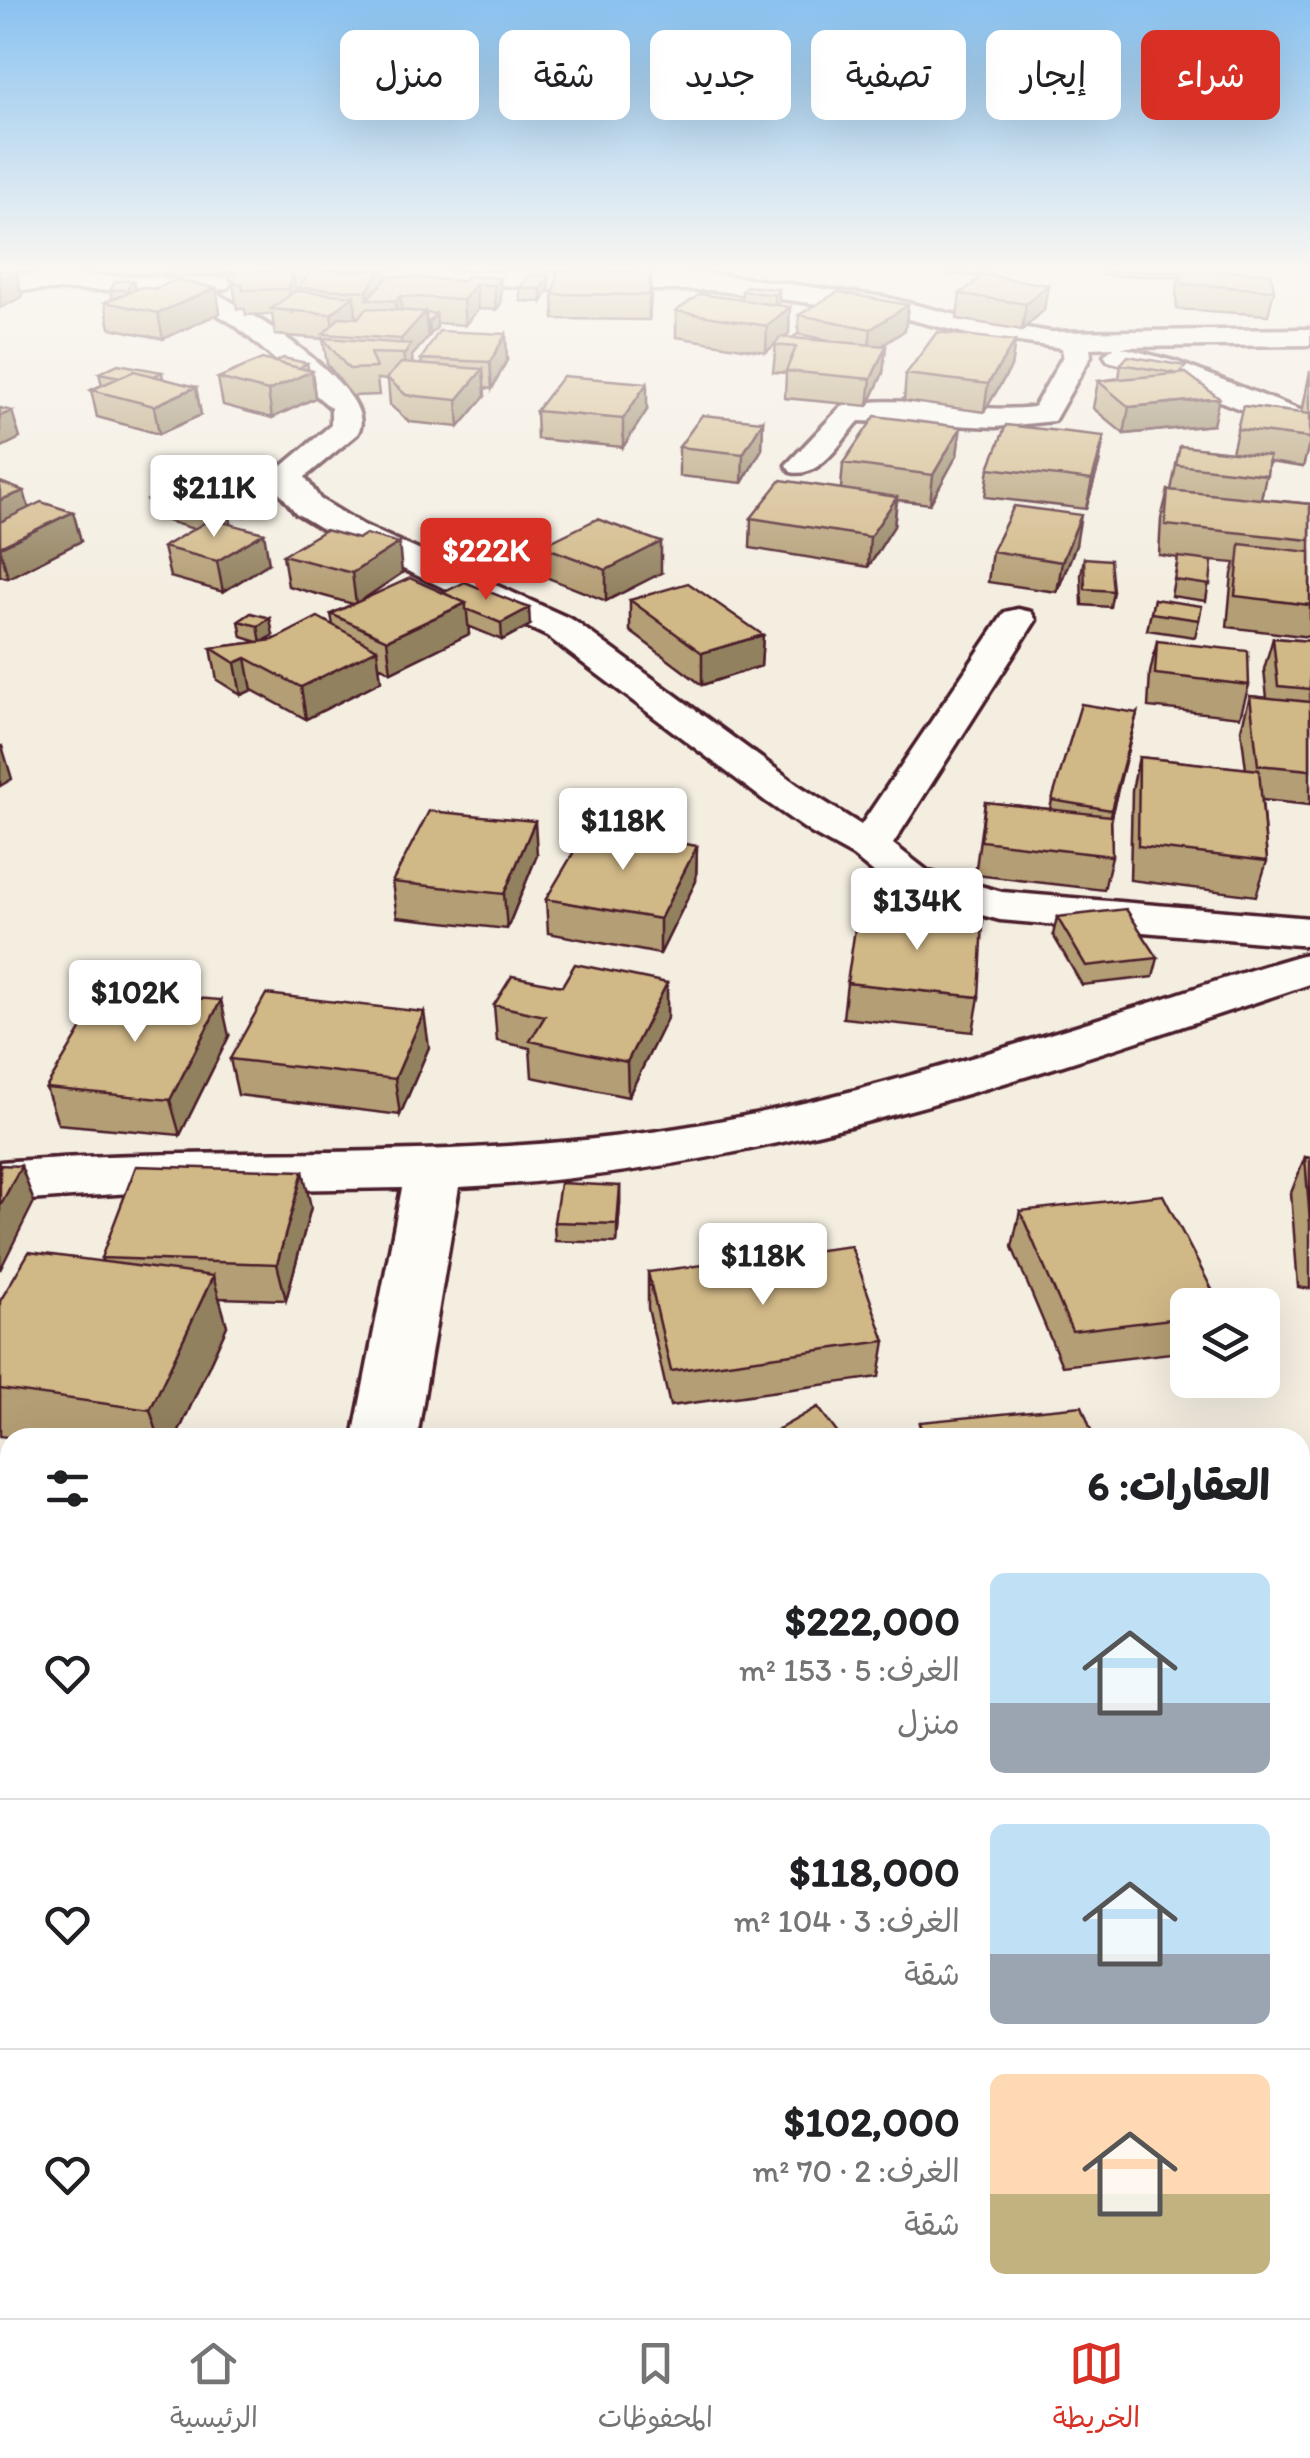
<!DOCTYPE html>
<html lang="ar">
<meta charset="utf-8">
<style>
:root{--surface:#fff;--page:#f2f2f2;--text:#202124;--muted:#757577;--line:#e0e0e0;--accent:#d93025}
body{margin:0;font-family:Itim,"Playpen Sans Arabic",sans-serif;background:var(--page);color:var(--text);direction:rtl;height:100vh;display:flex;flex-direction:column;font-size:38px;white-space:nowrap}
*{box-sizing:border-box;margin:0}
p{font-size:32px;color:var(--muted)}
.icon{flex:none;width:55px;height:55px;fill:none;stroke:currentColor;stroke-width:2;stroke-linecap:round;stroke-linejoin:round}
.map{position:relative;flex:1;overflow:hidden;direction:ltr}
.details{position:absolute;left:0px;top:1428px;width:1310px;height:892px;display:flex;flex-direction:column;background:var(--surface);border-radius:30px 30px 0 0;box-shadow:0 10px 40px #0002;direction:rtl}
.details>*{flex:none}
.top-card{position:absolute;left:30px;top:30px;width:1250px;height:90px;direction:rtl;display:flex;gap:20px}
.fabs{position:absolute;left:1170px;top:1288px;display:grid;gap:20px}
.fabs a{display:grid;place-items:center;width:110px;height:110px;border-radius:15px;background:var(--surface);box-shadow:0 10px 40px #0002;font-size:50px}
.price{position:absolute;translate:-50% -85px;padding:0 22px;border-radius:10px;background:#fff;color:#222;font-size:32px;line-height:65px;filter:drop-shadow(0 2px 5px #0008)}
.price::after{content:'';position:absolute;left:50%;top:60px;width:30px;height:22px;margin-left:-15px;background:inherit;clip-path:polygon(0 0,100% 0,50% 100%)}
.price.current{background:var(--accent);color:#fff}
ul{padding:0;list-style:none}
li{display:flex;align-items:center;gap:30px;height:250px;padding:0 40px}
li+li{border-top:2px solid var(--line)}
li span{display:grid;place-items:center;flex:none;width:280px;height:200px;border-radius:15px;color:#555}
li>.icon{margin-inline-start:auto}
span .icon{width:120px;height:120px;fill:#fffc;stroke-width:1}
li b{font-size:42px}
h2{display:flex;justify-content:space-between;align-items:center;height:120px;padding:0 40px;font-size:42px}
.pill{padding:0 35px;border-radius:15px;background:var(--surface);box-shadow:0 10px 40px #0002;font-size:35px;line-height:90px}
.pill.current{background:var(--accent);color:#fff}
.tabs{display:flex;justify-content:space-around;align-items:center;height:140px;border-top:2px solid var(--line);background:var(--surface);font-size:28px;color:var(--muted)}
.tabs a{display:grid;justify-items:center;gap:5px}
.tabs .current{color:var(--accent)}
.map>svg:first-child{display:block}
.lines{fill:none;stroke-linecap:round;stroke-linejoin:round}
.minor-casing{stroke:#4a1f2b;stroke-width:7}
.minor{fill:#fdfcf7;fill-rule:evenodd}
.wall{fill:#b49e74;stroke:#4a1f2b;stroke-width:2.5}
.shaded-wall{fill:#92815e;stroke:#4a1f2b;stroke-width:2.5}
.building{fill:#d1b887;stroke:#4a1f2b;stroke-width:2.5}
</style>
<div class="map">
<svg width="1310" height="2318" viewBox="0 0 1310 2318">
<rect width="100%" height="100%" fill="#f4eee1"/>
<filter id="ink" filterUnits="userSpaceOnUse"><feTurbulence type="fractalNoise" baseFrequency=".01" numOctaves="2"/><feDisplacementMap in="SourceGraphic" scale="20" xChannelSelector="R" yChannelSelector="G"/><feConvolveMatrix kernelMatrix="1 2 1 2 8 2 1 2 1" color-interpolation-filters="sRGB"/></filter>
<g filter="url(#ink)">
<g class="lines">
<defs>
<path id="minor" d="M336,271L713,274L884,297L976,320L1051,332L1310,329V345L1121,347L1177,362L1310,414V432C1240,415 1178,378 1108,361L1104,355L1115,347L1090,348L1091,356L1054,421L996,427L859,421C841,441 820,479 791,472L786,465L841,407C902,391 970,415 1034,407L1063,356L1062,348L976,336L884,313L713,290H556L459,281L329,287L316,279L320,274Z
M0,274L227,278L231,283L227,288L213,291C245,309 385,393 357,434L305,477L320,499L363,525L573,620L798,785L861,825L1005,612L1018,609L1031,612L1036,620L893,844L929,872L1002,892L1310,918V946L1000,920L897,892L853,856L811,833L768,803L547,636L339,539L296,513L272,483L273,474L331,425V408L235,325L176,290H0Z
M1310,953V984C1030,1077 755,1174 459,1187L417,1438H353L402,1188L145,1192L0,1202V1162C225,1144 454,1164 678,1128C841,1102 1001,1049 1159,1000C1209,984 1259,966 1310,953Z"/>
</defs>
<!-- minor casing -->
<use href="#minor" class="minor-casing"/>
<!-- minor -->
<use href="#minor" class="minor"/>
</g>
<!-- wall -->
<path class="wall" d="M164,271H386L387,278L463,281L500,278L501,303L496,310L478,309L465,325L437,323V327L430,335H428V337L412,356V364H422L421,359L507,360L492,389L484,388L485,396L459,427L409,422L390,405L388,380L377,379L379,395L352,396L327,364L323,339L275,335L272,314L246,315L245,309H237L233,284L236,274L165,278Z
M945,271H994L993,276L1044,310L1022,330L957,319L960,294L983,276L945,274Z
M1099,271H1232L1274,290L1268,315L1177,309L1176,293L1179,277L1101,275Z
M549,276V289L542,302L520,301V288Z
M133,280L135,289L216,288L220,313L163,339L110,328L105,302L112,299L110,290Z
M779,289V303L777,305L789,333L783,337L792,338L798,334L799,315L908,305L905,330L882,346H886L883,373L868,406L785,398L786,373L773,372L776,344L766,352L676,337V311L742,300V291Z
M553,294H651L649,320L554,319Z
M1015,341L1011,367L984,412L904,401L906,374Z
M1121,364L1185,373L1213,425L1124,434L1093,408L1098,381L1119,378Z
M308,370L312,371L315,398L272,418L223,405L218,378Z
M1310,371V441L1303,467L1269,462L1261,499L1310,504V637L1227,627L1232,574L1235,563L1212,561L1206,601L1171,596L1178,558L1159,555L1161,519L1168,490H1171L1180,446L1232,452L1243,406L1302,413Z
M162,372L163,379L196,387L201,415L159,434L97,417L91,390L102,385L99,373Z
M647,410L623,447L537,439L536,411Z
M763,421L762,449L742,483L679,476V447Z
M1104,436L1099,464L1086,509L985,497L989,468Z
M957,455L930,504L897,500L894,526L868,567L750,548L751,518L841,488L843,463Z
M0,482L28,508L73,512L81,541L8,578L0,576Z
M185,483L270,503L245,516L229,511L231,523L228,524L269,563L223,592L170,577L163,547L194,529L151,516L148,500L187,495Z
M1076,545L1057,592L988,582L992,551Z
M542,546L661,573L606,601L543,576Z
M283,555L402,573L363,599L443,593L530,625L502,640L468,626L469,634L391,672L379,666L381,681L306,719L252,690L241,695L217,680L211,648L258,642L242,637L239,621L251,613L273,635L264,641L333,625L331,614L353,604L288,586Z
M1084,558L1113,591L1110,607L1082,605L1081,574Z
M1154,599L1199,620L1195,637L1147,630Z
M630,600L763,635L761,666L702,685L630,631Z
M1273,638L1310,641V805L1262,800L1267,861L1256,896L1130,880L1132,790L1139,757L1246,769L1241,729L1250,696L1267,698L1264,669Z
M1157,641L1249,685L1240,717L1148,707L1150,673Z
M1137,713L1111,816L1112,856L1104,890L975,875L985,802L1050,809L1052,800Z
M697,846L696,881L660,954L548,933L546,899Z
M537,855L507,929L397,917L392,882Z
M1057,917L1158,958L1153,977L1082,985L1053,935Z
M667,983V1018L628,1097L532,1077L530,1048L497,1041L494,1005L562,986Z
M847,983L979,997L973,1032L843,1018Z
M229,1036L180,1135L58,1124L46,1088Z
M429,1047L400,1115L238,1095L230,1059Z
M1305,1157L1310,1158V1289L1298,1287L1291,1193Z
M620,1186V1204L617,1243L555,1241L554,1222Z
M311,1207L286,1300L219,1298L227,1326L176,1438H13L0,1436V1301L103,1262L101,1258Z
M1020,1211L1188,1305V1351L1062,1366L1012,1247Z
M648,1272L885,1341L879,1377L670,1406L648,1308Z
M920,1422L1094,1438H918Z
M1310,1543V1679L1300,1680V1544Z
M1310,1865V2086L1300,2088V1867Z"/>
<!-- shaded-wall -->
<path class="shaded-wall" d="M3,271H26L17,275L22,297L0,308V280Z
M164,271H247V273L165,278Z
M293,271L296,295L292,314L289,289Z
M380,271H386L388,285L368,299L367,291Z
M651,271V294L649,320V295Z
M549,276V289L542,302L541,289Z
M500,278L501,303L496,310L494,285Z
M476,284L478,309L465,325L463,300Z
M1048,285L1044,310L1022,330L1026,304Z
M216,288L220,313L163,339L158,313Z
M779,289V303L774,308L775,295Z
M354,296L357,322L334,335L331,314Z
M400,296L403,321L398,327L395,301Z
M908,305L905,330L868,355L871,329Z
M790,307L789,333L766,352L767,326Z
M425,312L428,337L412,356L413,370L407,381L401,339Z
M436,314L437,327L430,335L429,322Z
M506,334L507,360L492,389L490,362Z
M1015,341L1011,367L984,412L988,384Z
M886,346L883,373L868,406L871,379Z
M307,363L309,372L312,371L315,398L272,418L268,391L291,372Z
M483,369L485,396L459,427L457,400Z
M647,383V410L623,447V419Z
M196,387L201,415L159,434L154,406Z
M1219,398L1213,425L1124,434L1129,407Z
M12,411L20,438L0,448V416Z
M763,421L762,449L742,483L743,454Z
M961,427L957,455L930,504L933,475Z
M1104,436L1099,464L1086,509L1092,480Z
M267,488L270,503L245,516L242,500Z
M24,491L32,520L0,533V500Z
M897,497L894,526L868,567L870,537Z
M228,507L231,523L209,534L206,518Z
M73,512L81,541L8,578L0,547Z
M1081,515L1076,545L1057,592L1062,562Z
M264,533L269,563L223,592L217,561Z
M661,542V573L606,601V570Z
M399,543L402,573L356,604L352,573Z
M466,603L469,634L391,672L387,640Z
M529,608L530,625L502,640L501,623Z
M270,618L273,635L261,643L258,626Z
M763,635L761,666L702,685V653Z
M377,649L381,681L306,719L301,687Z
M246,658L252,690L241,695L235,663Z
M1137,713L1129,746L1104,844L1111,810Z
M2,746L12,779L0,786V747Z
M535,821L537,855L507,929L504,894Z
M697,846L696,881L660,954V919Z
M667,983V1018L628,1097L627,1062Z
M221,1000L229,1036L180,1135L170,1100Z
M424,1012L429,1047L400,1115L395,1079Z
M21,1166L34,1202L0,1270V1206Z
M303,1171L311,1207L286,1300L277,1264Z
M620,1186V1204L617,1243V1224Z
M213,1276L227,1326L176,1438H159L150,1410Z
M10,1923V1970L0,1973V1925Z
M10,2028V2042L1,2030Z"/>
<!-- building -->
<path class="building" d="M0,271H8L16,272L0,280Z
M237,271H292L289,289L242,290L243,284H233Z
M312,271H380L367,291L298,288Z
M558,271H651L649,295L553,294Z
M1181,271H1232L1271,274L1274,290L1182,284Z
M528,275L549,276L541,289L520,288Z
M984,275L1048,285L1026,304L960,294Z
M389,276L463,281L467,276L500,278L494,285L476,284L463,300L400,296L395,301L367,299Z
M133,280L127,290H110L116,281Z
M176,280L216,288L158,313L105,302L142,287L154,289Z
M746,286L779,289L775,295L742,291Z
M295,291L354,296L331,314L271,309Z
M838,292L908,305L871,329L799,315Z
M700,294L790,307L767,326L676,311Z
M367,308L425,312L401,339L323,334L340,317L358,318Z
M426,313L436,314L429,322L426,321Z
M439,331L506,334L490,362L421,359Z
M937,332L1015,341L988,384L906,374Z
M798,334L829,340L828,341L792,338Z
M780,337L886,346L871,379L786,371L796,347L774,345Z
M323,338L411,344L405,354L370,353L376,368L349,369Z
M1128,356L1186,366L1179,374L1121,364Z
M283,358L307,363L299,368L276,362Z
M262,359L312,371L268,391L218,378Z
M401,363L483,369L457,400L406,395L387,378Z
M118,364L162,372L154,376L134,371L120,377L99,373Z
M134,371L196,387L154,406L91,390Z
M1186,373L1219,398L1129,407L1098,381Z
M563,376L647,383L623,419L536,411Z
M1243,406L1310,414V438L1237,429Z
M0,408L12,411L0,416Z
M702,415L763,421L743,454L679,447Z
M875,416L961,427L933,475L843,463Z
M1006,425L1104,436L1092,480L989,468Z
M1180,446L1269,456L1267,475L1176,465Z
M210,471L267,488L242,500L185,483Z
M781,480L897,497L870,537L751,518Z
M0,482L24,491L0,500Z
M170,490L228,507L206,518L148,500Z
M1168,490L1310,504V540L1165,525Z
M41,502L73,512L0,547V522Z
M1014,506L1081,515L1062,562L992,551Z
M211,519L264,533L217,561L163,547Z
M597,519L661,542L606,570L542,546Z
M325,530L358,539L366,534L399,543L352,573L283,555Z
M1240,544L1310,552V605L1235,596Z
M1178,557L1212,561L1210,585L1175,580Z
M1084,558L1110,560L1113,591L1085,589Z
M410,578L466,603L387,640L331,614Z
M465,582L529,608L501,623L466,609V603L443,593Z
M688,583L763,635L702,653L630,600Z
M1154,599L1202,606L1199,620L1151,613Z
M251,613L270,618L258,626L239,621Z
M318,617L377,649L301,687L246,658L235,663L211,648L273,640Z
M1273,638L1310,641V689L1278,686Z
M1157,641L1248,651L1249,685L1155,674Z
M1250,696L1310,702V770L1258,765Z
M1081,704L1137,713L1111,810L1052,800Z
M1139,757L1259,770L1267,861L1138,846Z
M985,802L1111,816L1112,856L981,841Z
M429,811L535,821L504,894L392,882Z
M588,828L697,846L660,919L546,899Z
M858,908L983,921L979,997L847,983Z
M1126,909L1158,958L1086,966L1057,917Z
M575,964L667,983L627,1062L530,1041L545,1016L494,1005L512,976L562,986Z
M104,991L221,1000L170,1100L46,1088Z
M266,994L424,1012L395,1079L230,1059Z
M1305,1157L1310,1158V1222Z
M0,1165L21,1166L0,1206Z
M136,1166L303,1171L277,1264L101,1258Z
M560,1183L620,1186L617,1224L554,1222Z
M1163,1195L1220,1305H1188V1317L1072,1331L1020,1211Z
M851,1246L885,1341L671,1371L648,1272Z
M29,1252L213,1276L150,1410L0,1389V1301Z
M1082,1406L1094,1438H925L920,1422Z
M818,1407L841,1438H763Z
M1310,1543V1647H1300V1544Z
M10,1645V1923L0,1925V1647Z
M1310,1865V2056L1300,2058V1867Z
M10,1980V2028L1,2030L2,1982Z
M607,2310H914L915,2318H607Z"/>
</g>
<!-- sky -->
<linearGradient id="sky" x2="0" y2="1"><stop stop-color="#89c2f0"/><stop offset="0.45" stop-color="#faf7f2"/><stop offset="1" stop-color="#faf7f2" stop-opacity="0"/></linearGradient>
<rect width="1310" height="596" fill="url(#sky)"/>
</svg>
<div class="fabs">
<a><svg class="icon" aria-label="layers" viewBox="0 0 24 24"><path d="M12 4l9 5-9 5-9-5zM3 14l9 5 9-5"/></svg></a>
</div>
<b class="price" style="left:214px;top:540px">$211K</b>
<b class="price current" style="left:486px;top:603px">$222K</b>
<b class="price" style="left:623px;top:873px">$118K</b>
<b class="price" style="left:917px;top:953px">$134K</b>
<b class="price" style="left:135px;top:1045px">$102K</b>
<b class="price" style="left:763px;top:1308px">$118K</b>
<div class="top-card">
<a class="pill current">شراء</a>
<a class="pill">إيجار</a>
<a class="pill">تصفية</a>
<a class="pill">جديد</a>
<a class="pill">شقة</a>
<a class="pill">منزل</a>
</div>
<section class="details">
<h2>العقارات: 6<svg class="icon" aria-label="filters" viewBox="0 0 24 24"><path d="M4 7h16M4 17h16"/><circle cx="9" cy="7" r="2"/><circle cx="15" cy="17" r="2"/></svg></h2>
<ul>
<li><span style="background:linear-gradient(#bfe0f5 65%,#9aa5b1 0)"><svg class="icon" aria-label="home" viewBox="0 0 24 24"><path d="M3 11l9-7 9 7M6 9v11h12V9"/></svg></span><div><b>$222,000</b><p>الغرف: 5 · 153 m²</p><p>منزل</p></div><svg class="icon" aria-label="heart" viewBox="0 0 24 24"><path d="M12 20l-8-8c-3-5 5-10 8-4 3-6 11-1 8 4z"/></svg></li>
<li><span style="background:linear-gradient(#bfe0f5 65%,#9aa5b1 0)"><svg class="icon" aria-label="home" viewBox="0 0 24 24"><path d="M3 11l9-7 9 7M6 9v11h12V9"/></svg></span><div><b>$118,000</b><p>الغرف: 3 · 104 m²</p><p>شقة</p></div><svg class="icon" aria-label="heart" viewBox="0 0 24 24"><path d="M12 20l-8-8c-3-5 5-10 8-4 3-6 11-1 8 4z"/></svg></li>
<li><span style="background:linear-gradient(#ffd9b3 60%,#c2b280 0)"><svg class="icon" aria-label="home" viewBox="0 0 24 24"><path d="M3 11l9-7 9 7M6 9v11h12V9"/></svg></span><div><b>$102,000</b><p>الغرف: 2 · 70 m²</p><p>شقة</p></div><svg class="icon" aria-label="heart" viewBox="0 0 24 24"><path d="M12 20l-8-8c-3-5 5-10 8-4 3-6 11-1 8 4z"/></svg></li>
</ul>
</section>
</div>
<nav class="tabs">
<a class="current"><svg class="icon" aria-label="map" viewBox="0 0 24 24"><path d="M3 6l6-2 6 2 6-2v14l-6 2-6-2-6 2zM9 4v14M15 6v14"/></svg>الخريطة</a>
<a><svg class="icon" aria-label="saved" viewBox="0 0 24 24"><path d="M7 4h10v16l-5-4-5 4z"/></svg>المحفوظات</a>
<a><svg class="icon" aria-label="home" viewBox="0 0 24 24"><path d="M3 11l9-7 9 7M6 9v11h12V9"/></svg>الرئيسية</a>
</nav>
